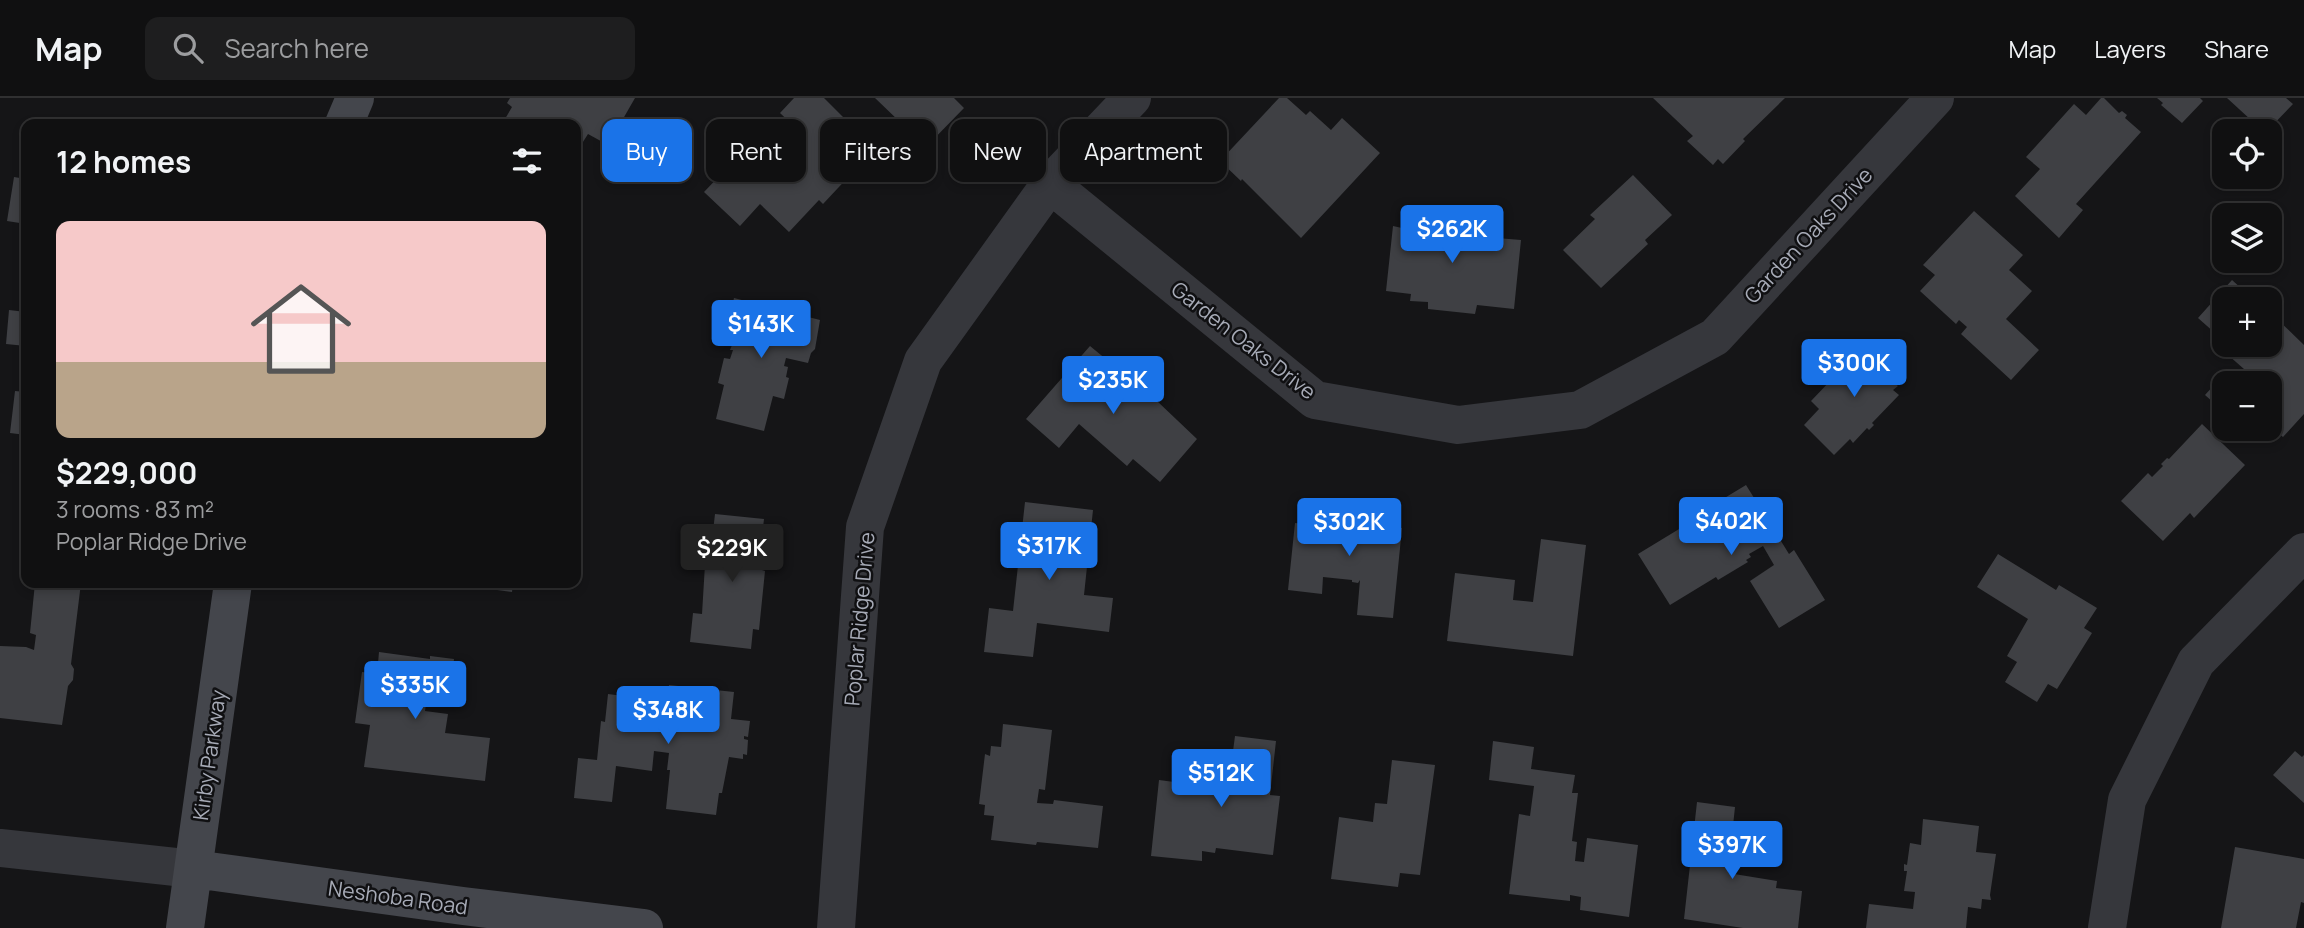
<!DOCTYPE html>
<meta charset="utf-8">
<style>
:root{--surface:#101011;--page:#1e1e1f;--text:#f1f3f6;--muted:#9c9d9f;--line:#303031;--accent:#1a73e8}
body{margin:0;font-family:Manrope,sans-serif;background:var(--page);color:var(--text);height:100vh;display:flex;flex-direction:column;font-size:26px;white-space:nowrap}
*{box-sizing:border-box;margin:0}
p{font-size:23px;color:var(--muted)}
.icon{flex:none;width:38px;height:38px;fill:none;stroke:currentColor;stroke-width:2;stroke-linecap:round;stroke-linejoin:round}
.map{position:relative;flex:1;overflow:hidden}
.panel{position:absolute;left:21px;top:21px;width:560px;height:469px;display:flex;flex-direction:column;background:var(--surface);border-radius:14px;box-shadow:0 4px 10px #0003,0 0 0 2px var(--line)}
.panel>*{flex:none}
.guide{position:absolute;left:602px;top:21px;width:665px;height:63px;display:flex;gap:14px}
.controls{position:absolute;left:2212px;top:21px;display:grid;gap:14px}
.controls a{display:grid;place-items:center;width:70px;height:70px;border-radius:14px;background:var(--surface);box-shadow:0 4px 10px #0003,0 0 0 2px var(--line);font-size:35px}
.price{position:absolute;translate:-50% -60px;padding:0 16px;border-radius:7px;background:var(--accent);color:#fff;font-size:23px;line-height:46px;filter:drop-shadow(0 2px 4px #0008)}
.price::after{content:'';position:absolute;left:50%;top:42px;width:21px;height:16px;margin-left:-10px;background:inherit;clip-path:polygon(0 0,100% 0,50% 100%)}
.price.selected{background:#222;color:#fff}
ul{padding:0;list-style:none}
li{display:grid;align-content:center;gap:14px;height:371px;padding:0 35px}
li span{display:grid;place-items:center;height:217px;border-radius:14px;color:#555}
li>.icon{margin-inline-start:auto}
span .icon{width:126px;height:126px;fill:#fffc;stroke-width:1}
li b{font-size:30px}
h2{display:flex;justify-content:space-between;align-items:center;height:84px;padding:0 35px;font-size:30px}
.tag{padding:0 24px;border-radius:14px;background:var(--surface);box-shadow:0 4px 10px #0003,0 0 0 2px var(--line);font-size:24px;line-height:63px}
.tag.selected{background:var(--accent);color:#fff}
header{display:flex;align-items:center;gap:42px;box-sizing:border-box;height:98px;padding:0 35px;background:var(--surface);border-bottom:2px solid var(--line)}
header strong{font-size:33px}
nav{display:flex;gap:38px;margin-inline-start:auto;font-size:24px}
.search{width:490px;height:63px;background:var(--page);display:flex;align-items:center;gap:18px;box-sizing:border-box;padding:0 24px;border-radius:14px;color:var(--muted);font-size:26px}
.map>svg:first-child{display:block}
.building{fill:#3f4044}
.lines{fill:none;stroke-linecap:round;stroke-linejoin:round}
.street{stroke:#36373c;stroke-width:38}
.secondary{stroke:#44464c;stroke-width:38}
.labels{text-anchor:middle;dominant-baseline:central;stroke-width:5;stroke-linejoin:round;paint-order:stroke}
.street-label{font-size:21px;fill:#a7abb7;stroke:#101012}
</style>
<header>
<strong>Map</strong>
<div class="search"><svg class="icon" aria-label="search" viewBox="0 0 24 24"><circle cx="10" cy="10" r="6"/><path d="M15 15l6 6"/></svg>Search here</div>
<nav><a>Map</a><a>Layers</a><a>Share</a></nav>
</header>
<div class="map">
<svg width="2304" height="830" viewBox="0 0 2304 830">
<rect width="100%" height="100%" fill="#151517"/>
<!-- building -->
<path class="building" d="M510,0H635L608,47L588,36L576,55V26H502L512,9L507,5Z
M794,0H824L870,46L848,69L853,74L823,106L819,102L789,134L760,106L740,128L704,94L749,47L766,63H771L799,33L780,15Z
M875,0H954L964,10L926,49Z
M1279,0H1287L1306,17L1310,13L1331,32L1342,20L1380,55L1301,140L1242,81L1241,83L1220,63Z
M1653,0H1785L1743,41L1745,43L1723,66L1718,61L1713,67L1687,43L1693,38Z
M2101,0H2104L2119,15L2122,13L2127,17L2125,20L2141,34L2076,106L2083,112L2059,140L2015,98L2040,71L2026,59L2074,6L2086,17Z
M2157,0H2200L2203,3L2182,25L2161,7L2163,5Z
M2227,0H2286L2293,6L2267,33H2263Z
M1633,77L1672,117L1645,142L1648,146L1601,190L1563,152L1595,121L1590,117Z
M14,79L26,81V126L7,123Z
M1405,109L1439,112L1436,132L1443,133V130L1451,131L1450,134L1460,135L1466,131L1482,133L1485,139L1521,142L1514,211L1477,207L1475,216L1428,211V204L1410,203L1411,196L1386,193L1393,128L1402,130Z
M1974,113L2023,157L2009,172L2032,193L2006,221L2039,252L2011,282L1961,236L1967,229L1959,222L1956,226L1920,193L1935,177L1923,167Z
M2232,182L2253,201H2224V243L2198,220Z
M734,200L820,222L815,251L811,255L808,265L786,260L784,268L788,269L786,279L789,280L784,301L773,298L764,333L716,321L724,287L718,285L724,260L730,261L733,252H730L732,247L735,248L737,237L726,234Z
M9,212L26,214V248L6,246Z
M2270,214L2304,247V316L2283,339L2271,329L2258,344L2243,331H2270V285H2224V314L2205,297L2223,277L2231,285L2244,271L2220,250L2224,245V247H2270Z
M1877,247L1905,274L1894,285L1898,288L1893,292L1899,297L1872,325L1874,327L1869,332L1867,330L1853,345L1850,341L1834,357L1804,327L1819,311L1811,303L1854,258L1861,264Z
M1090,248L1157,303L1197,341L1160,384L1133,361L1127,368L1079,326L1059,350L1026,321Z
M15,293L26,294V337L10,335Z
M2202,326L2245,367L2194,420L2190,415L2163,443L2121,403L2148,375L2152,379L2163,368L2161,366L2167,360L2169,361Z
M1746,387L1789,456L1794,452L1825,502L1779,530L1750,483L1774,467L1763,448L1749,456L1751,459L1746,462L1748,464L1718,482L1716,479L1670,507L1638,456L1689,425L1684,416L1709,401L1713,407Z
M1025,404L1093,412L1084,497L1113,500L1109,534L1037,525L1033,559L984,554L989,510L1013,513Z
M1318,411L1382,417L1381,428L1402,430L1393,520L1357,517L1360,482L1358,485L1352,484V482L1323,479L1322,496L1288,492L1295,425L1317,427Z
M715,416L764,421L760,455H764L762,472L765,473L759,532L753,531L751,551L690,544L693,515L702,516L706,450L711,451Z
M1541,441L1586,447L1573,558L1447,543L1455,475L1515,482L1513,502L1533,504Z
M1998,456L2056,492L2059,487L2097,510L2084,530L2092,535L2057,591L2048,586L2037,604L2005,584L2017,564L2007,558L2028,521L1977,489Z
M35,485H81L71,566L74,571L73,582L68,588L62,627L0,620V548L26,549L34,552L36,537L30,535Z
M453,485H513L512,494L453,486Z
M379,554L430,561V558L454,561L450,595L428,592L425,613L448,616L445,635L490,640L485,683L364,669L370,627L355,625L362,574L377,576Z
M669,587L734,594L731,621L750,623L748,639L744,638V641L748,642L747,657L743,656V661L729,659L722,695H719L716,717L666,711L670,672H667L669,655L654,653L652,673L616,668L612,704L574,700L578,660L597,662L601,623L605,624L608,596L654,602L653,612L666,613Z
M1003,626L1052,632L1045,692L1039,691L1037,705L1053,706L1054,702L1103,708L1098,750L1037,744L1036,747L991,742L994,718L984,717L985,707L979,706L985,656L990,658L991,648L1001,649Z
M1235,638L1276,643L1270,697L1280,698L1273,757L1216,750L1215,755L1202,753V763L1151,758L1159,682L1228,691Z
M1493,643L1534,649L1531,671L1575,677L1572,695H1578L1572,743L1577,744L1575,763L1584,764L1587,740L1638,747L1629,819L1580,812L1581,799L1570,797V803L1509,796L1519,716L1530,718L1534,688L1489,682Z
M2295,653L2302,659L2304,657V705L2273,677Z
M1392,662L1435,667L1420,777L1400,775L1398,789L1331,781L1339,719L1373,724L1375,705L1387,706Z
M1697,704L1735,709L1728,775L1777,783L1776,790L1802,793L1798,830H1743L1684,821Z
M1923,721L1979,728L1976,754L1996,756L1990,797L1991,802L1982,801L1981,811L1968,809L1966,830H1866L1869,806L1913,811L1915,794L1904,793L1907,773H1904V766L1907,767L1910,745L1921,747Z
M2235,749L2304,761V805L2301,804L2296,830H2221Z"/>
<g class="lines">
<!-- street -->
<path class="street" d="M1050,86L1315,302L1458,327L1580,312L1715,239L1935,0
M0,750L194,771
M836,830L865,429L923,263L1050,86L1132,0
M2107,830L2127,702L2196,564L2304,454"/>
<!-- secondary -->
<path class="secondary" d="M344,26L355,0
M194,771L463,808L644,830
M185,830L233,485"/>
</g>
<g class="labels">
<!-- street labels -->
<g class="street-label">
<text transform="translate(1808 137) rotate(-47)">Garden Oaks Drive</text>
<text transform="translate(1244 242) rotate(38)">Garden Oaks Drive</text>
<text transform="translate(859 521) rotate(-85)">Poplar Ridge Drive</text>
<text transform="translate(209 657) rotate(-82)">Kirby Parkway</text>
<text transform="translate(398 799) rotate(8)">Neshoba Road</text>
</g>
</g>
</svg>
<div class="controls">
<a><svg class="icon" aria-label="locate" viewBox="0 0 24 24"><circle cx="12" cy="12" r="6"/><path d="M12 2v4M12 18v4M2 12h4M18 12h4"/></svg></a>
<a><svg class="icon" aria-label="layers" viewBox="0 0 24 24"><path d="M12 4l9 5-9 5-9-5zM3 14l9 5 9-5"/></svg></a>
<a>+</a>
<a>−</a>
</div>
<b class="price" style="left:1452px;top:167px">$262K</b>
<b class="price" style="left:761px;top:262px">$143K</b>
<b class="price" style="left:1854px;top:301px">$300K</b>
<b class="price" style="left:1113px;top:318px">$235K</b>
<b class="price" style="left:1731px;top:459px">$402K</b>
<b class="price" style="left:1349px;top:460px">$302K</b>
<b class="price" style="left:1049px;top:484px">$317K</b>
<b class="price selected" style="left:732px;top:486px">$229K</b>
<b class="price" style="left:415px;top:623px">$335K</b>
<b class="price" style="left:668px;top:648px">$348K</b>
<b class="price" style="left:1221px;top:711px">$512K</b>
<b class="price" style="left:1732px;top:783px">$397K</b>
<div class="guide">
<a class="tag selected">Buy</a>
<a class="tag">Rent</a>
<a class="tag">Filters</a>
<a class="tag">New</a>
<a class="tag">Apartment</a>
</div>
<section class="panel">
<h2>12 homes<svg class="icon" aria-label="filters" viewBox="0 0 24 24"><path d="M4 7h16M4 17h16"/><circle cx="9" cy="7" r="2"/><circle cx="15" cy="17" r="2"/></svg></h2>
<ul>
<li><span style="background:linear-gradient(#f6c9c9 65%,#b9a48a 0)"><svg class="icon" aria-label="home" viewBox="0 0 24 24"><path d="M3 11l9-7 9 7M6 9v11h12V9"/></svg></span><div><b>$229,000</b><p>3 rooms · 83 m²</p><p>Poplar Ridge Drive</p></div></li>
</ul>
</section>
</div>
